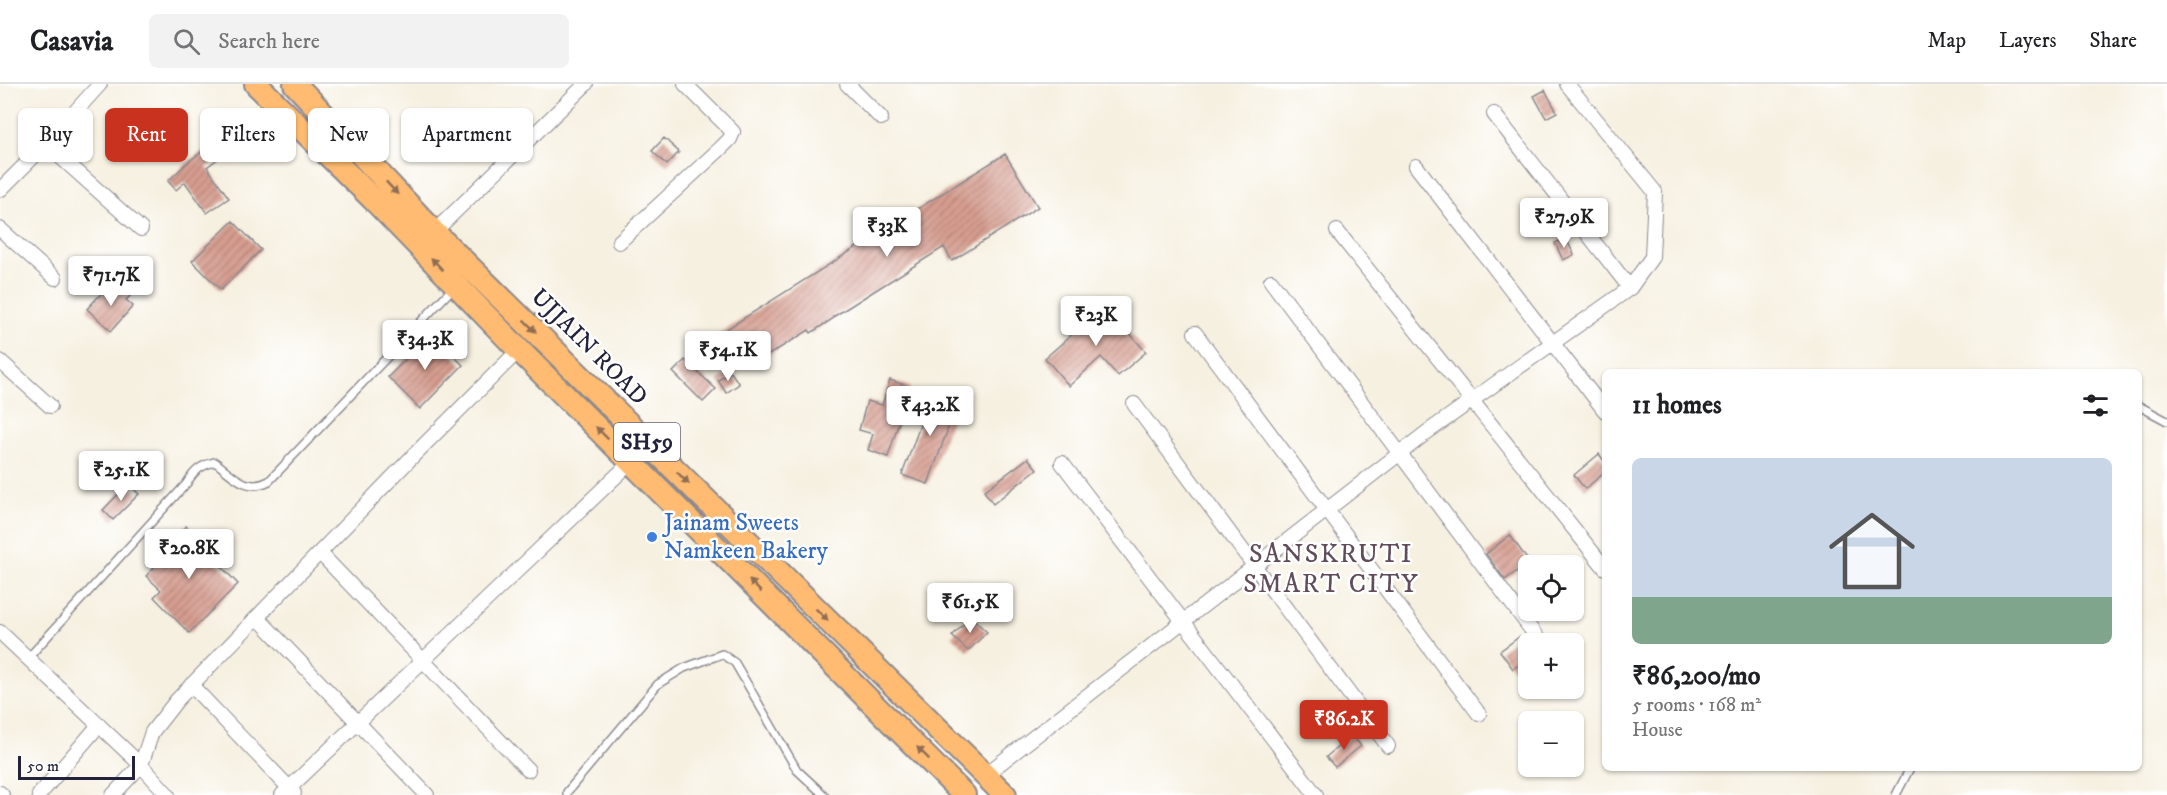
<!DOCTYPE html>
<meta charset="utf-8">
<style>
:root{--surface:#fff;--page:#f2f2f2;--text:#202124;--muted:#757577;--line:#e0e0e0;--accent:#c8321e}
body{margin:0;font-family:"IM FELL DW Pica",serif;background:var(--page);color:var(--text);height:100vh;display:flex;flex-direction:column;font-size:22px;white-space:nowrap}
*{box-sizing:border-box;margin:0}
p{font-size:20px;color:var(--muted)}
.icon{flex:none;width:33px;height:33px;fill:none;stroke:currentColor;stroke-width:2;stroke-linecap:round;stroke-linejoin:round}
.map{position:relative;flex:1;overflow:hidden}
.panel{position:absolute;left:1602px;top:285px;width:540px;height:402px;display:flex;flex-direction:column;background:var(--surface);border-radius:9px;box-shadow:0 2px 4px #0004}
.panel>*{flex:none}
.banner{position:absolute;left:18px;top:24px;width:570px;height:54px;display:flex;gap:12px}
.buttons{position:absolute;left:1518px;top:471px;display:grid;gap:12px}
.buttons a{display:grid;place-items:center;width:66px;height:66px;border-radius:9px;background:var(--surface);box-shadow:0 2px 4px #0004;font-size:30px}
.scale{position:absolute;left:18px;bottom:15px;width:117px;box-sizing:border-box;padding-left:6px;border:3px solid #22223b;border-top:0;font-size:16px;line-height:21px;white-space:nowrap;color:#22223b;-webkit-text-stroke:4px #fff;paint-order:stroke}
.price{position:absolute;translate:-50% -51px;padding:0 14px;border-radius:6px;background:#fff;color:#222;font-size:20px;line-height:39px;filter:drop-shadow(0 2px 3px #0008)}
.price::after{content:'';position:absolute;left:50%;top:36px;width:18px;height:14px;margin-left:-9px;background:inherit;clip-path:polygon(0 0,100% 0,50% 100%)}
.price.on{background:var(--accent);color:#fff}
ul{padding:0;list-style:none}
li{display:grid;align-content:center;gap:12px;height:318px;padding:0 30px}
li span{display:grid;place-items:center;height:186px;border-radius:9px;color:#555}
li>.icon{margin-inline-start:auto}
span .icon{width:108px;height:108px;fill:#fffc;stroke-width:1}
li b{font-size:26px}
h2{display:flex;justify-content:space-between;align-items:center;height:72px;padding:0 30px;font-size:26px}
.chip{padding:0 21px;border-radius:9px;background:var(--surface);box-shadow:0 2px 4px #0004;font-size:21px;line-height:54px}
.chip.on{background:var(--accent);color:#fff}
header{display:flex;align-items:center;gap:36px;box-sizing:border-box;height:84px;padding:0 30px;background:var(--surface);border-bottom:2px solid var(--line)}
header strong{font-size:28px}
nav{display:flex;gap:33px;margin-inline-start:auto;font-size:21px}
.search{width:420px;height:54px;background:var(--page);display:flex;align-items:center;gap:15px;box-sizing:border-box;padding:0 21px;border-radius:9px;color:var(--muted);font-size:22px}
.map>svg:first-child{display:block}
.building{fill:url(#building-hatch)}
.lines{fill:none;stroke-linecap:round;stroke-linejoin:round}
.lane-casing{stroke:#8c898e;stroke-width:10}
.street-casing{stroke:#8c898e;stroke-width:16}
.primary-casing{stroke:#8c898e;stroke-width:26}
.lane{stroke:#fff;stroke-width:7}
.street{stroke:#fff;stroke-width:14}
.primary{stroke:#febb71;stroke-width:22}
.oneway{fill:#906e56}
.shop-dot{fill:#3f7fe0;stroke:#fff;stroke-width:2}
.labels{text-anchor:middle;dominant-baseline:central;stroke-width:5;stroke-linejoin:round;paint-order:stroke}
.shield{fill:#fff;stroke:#646476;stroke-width:1.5}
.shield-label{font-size:22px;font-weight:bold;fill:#22223b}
.street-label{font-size:24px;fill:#22223b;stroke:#fff}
.shop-label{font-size:24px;fill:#366cbe;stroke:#fff;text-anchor:start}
.neighbourhood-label{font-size:26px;letter-spacing:1.5px;fill:#614d59;stroke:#fff}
</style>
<header>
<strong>Casavia</strong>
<div class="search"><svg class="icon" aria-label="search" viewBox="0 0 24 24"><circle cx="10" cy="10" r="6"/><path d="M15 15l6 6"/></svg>Search here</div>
<nav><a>Map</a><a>Layers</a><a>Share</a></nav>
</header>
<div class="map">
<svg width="2167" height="711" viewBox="0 0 2167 711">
<defs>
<pattern id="building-hatch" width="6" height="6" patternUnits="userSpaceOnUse" patternTransform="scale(1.5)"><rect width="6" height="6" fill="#d79e90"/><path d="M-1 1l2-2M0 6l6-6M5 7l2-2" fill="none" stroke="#ae8077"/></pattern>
</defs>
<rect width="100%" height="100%" fill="#fff"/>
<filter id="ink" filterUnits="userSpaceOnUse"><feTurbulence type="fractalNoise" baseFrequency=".0167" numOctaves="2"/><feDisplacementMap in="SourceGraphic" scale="12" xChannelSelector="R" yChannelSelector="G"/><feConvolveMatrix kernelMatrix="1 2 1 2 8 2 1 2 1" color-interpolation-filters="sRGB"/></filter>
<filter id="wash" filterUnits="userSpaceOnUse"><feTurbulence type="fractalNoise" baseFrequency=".008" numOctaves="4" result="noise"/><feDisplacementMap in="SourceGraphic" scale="24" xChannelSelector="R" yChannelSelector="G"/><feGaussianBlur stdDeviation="1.35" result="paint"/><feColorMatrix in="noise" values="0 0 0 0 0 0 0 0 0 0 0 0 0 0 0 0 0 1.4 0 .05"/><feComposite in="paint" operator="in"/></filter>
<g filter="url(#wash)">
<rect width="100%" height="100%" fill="#f6f0e0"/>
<g id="blocks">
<!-- building -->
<path class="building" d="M1545,6L1557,28L1546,34L1534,12Z
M664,54L679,68L667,81L652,67Z
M219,55L228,67L207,83L229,114L207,129L185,98L176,106L168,97L188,78Z
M1005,70L1038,123L952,177L944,163L833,233L834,234L811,249L809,246L762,275L751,258L722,277L709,256Z
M233,137L261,166L221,206L192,177Z
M1566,154L1574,171L1563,176L1555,159Z
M109,201L116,206L120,202L131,211L126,216L133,222L111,247L87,225Z
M1105,223L1112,231L1115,228L1128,242L1125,244L1146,268L1118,292L1101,273L1069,302L1045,274L1084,240L1082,238L1092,229L1094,232Z
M431,250L463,281L420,325L388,293Z
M685,276L716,305L703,318L673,288Z
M731,288L739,300L726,309L718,296Z
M890,296L910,303L888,373L868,366L873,350L859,346L867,317L882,321Z
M933,306L959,314L928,400L902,391Z
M1599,370L1605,378V388L1585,405L1574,391Z
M1028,374L1037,385L993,420L984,407Z
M128,400L139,410L113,436L103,426Z
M186,442L202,458L200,460L238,500L189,549L154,513L161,506L146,492L154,484L149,478Z
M1510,451L1529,478L1505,496L1486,470Z
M971,533L987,548L968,567L952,552Z
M1519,553L1528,566V574L1513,585L1500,567Z
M1352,651L1361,662L1335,683L1326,673Z"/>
</g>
</g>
<g filter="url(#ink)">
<use href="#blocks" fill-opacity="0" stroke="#8c898e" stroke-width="1.5"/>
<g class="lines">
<defs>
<path id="lane" d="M2139,322L2167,337
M28,574L187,399C194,387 201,381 215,378C233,391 246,409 269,397L453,204
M567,711V708L658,600L684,584L722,570L735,579L797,686L824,711
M1896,711L1910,684"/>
<path id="street" d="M847,0L881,34
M1494,30L1630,204
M46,60L141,145
M1416,82L1605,327
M0,106L46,60L100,0
M0,145L55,194
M1337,147L1605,484
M434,148L586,0
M619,158L721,64L730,55L733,48L685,0
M1271,197L1542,560
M1195,249L1479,630
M0,277L50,322
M1134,320L1388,662
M1062,379L1316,711
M320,469L528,686
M257,533L427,711
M0,548L141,681L152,648L177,616L413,372L519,266
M191,601L294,709
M985,691L1426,349L1630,204L1652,173L1655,108L1567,0
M0,709L2,711
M39,711L99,641
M113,711L141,681L168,711
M282,711L631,378"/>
<path id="primary" d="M256,0L374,116L519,266L964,711
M295,0L434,148L1005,711"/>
</defs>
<!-- lane casing -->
<use href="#lane" class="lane-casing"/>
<!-- street casing -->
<use href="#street" class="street-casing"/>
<!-- primary casing -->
<use href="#primary" class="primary-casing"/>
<!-- lane -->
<use href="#lane" class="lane"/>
<!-- street -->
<use href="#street" class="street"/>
<!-- primary -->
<use href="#primary" class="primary"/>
</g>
<!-- one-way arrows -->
<defs><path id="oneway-solid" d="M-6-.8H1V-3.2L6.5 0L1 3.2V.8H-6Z" transform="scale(1.5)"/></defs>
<g class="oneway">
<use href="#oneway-solid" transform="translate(392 104) rotate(47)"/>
<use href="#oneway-solid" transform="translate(437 180) rotate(-134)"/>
<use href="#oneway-solid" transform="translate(530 242) rotate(45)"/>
<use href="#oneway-solid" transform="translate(602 349) rotate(-135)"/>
<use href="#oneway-solid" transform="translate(683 394) rotate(45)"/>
<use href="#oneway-solid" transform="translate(755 502) rotate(-135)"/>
<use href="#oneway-solid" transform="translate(822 531) rotate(45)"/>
<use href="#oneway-solid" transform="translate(923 669) rotate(-135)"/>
</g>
</g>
<!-- markers -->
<circle class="shop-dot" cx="652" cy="453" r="6"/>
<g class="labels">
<!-- shield labels -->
<rect class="shield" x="614" y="339" width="66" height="38" rx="4.5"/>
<g class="shield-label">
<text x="647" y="358">SH59</text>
</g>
<!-- street labels -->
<g class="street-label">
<text transform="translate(589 263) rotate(45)">UJJAIN ROAD</text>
</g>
<!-- shop labels -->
<g class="shop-label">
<text x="664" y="439">Jainam Sweets<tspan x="664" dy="28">Namkeen Bakery</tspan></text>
</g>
<!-- neighbourhood labels -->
<g class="neighbourhood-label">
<text x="1331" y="470">SANSKRUTI<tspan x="1331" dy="30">SMART CITY</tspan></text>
</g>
</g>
</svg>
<div class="buttons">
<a><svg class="icon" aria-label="locate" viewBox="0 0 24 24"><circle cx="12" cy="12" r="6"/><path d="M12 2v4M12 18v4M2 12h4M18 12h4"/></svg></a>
<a>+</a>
<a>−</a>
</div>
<div class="scale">50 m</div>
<b class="price" style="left:1564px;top:165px">₹27.9K</b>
<b class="price" style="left:887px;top:174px">₹33K</b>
<b class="price" style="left:111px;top:223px">₹71.7K</b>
<b class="price" style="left:1096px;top:263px">₹23K</b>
<b class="price" style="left:425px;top:287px">₹34.3K</b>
<b class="price" style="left:728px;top:298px">₹54.1K</b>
<b class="price" style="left:930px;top:353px">₹43.2K</b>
<b class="price" style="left:121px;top:418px">₹25.1K</b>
<b class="price" style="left:189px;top:496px">₹20.8K</b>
<b class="price" style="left:970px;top:550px">₹61.5K</b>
<b class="price on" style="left:1344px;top:667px">₹86.2K</b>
<div class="banner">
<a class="chip">Buy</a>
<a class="chip on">Rent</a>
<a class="chip">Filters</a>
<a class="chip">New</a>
<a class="chip">Apartment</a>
</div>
<section class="panel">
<h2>11 homes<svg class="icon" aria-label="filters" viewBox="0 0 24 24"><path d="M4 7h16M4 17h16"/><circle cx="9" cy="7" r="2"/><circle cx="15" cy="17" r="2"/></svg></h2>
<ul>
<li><span style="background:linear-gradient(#c9d6e8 75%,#7fa58c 0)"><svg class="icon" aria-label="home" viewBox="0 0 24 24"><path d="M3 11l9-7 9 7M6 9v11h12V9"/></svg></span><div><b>₹86,200/mo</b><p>5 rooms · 168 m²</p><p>House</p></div></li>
</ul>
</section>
</div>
